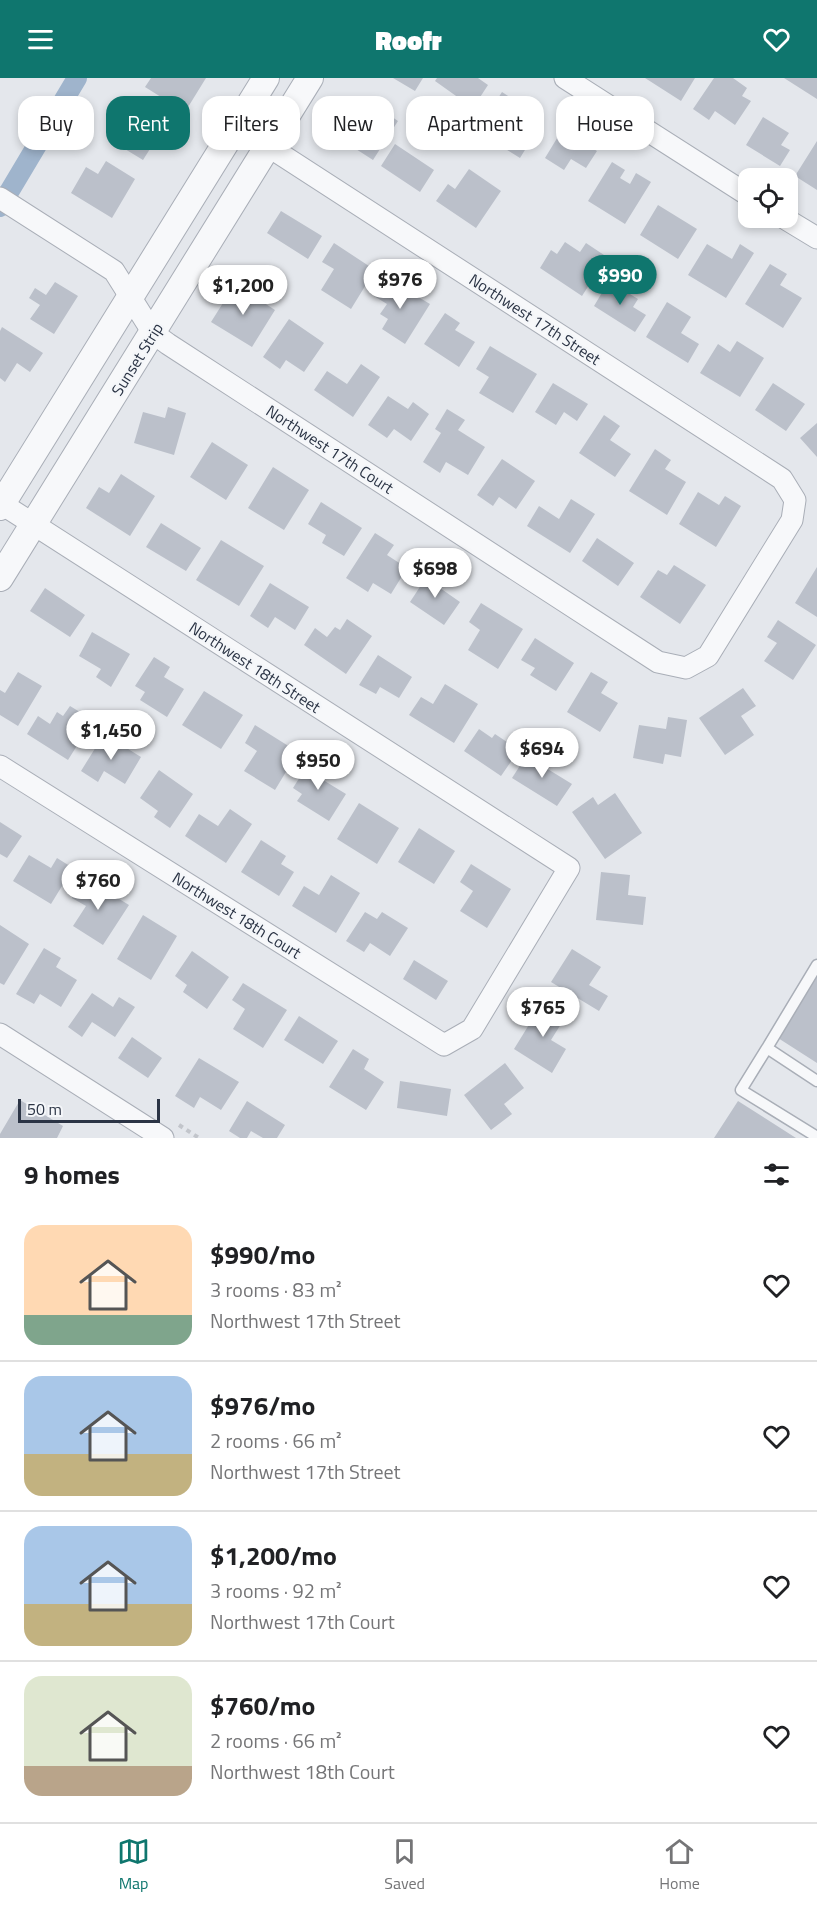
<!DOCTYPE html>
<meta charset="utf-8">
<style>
:root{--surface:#fff;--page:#f2f2f2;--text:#202124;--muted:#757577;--line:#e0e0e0;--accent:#0f766e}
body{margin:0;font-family:"Titillium Web",sans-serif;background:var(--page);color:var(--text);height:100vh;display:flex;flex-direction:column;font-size:22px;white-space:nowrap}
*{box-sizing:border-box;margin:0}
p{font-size:20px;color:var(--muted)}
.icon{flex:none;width:33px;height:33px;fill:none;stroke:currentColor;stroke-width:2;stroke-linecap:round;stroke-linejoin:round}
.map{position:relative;height:1060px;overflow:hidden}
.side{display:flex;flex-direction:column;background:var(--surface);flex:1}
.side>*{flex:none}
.top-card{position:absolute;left:18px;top:18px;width:782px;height:54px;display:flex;gap:12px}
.fabs{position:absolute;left:738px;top:90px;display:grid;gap:12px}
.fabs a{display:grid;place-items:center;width:60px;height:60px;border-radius:12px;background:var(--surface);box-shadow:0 3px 9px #0003;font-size:30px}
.scale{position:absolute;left:18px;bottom:15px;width:142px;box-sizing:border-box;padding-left:6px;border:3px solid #2b3445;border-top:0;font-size:16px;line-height:21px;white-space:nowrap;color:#2b3445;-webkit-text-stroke:4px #f4f6f9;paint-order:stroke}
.price{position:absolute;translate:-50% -51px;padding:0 14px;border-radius:21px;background:#fff;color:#222;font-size:20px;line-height:39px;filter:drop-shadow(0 2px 3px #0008)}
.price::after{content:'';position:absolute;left:50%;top:36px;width:18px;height:14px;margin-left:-9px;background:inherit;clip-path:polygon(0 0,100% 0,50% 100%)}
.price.on{background:var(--accent);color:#fff}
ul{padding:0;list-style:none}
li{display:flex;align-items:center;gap:18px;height:150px;padding:0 24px}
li+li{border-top:2px solid var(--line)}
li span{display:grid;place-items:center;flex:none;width:168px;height:120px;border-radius:18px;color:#555}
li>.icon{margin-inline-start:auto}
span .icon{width:72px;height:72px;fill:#fffc;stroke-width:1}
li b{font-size:26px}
h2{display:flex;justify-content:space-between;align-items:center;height:72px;padding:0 24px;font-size:26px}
.pill{padding:0 21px;border-radius:18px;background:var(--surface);box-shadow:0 3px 9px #0003;font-size:21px;line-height:54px}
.pill.on{background:var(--accent);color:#fff}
header{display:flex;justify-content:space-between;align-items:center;height:78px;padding:0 24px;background:var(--accent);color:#fff;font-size:27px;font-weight:800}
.dock{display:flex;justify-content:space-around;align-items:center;height:84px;border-top:2px solid var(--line);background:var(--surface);font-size:16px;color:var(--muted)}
.dock a{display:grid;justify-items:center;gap:3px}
.dock .on{color:var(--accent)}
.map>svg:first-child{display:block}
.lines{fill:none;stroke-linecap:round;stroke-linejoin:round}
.canal{stroke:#9fb4cc;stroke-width:20}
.building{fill:#bbc0ca}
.service-casing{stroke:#a9aeb7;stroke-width:13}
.minor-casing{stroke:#a9aeb7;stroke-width:23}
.tertiary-casing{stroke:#a9aeb7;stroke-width:28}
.path{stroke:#c2c5cb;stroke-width:4;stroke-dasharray:4.5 4.5;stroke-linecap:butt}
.service{stroke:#f7f8fa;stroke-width:10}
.minor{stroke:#f7f8fa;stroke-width:21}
.tertiary{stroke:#f7f8fa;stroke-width:26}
.labels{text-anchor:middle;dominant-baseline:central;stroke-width:4.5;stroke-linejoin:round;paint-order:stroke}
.street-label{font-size:16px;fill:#2b3445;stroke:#f4f6f9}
</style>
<header><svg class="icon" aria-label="menu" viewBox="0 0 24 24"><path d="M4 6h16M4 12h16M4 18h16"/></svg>Roofr<svg class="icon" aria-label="heart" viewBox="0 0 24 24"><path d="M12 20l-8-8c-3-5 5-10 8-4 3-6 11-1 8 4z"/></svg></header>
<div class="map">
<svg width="817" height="1060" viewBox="0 0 817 1060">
<rect width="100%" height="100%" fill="#e4e7ec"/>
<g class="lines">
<!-- canal -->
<path class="canal" d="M0,129L77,0"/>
</g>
<!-- building -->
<path class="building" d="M151,0H206L185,34L145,9Z
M393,0H423L415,13Z
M437,0H478L488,7L473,30L435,3Z
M645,0H695L681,23Z
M714,0H733L747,10L742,18L751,23L735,47L715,33L709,42L693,31Z
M784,0H817V21Z
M502,14L544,41L520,80L499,67L504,59L494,53L502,41L489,34Z
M370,24L398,43L373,82L331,55L342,38L355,46Z
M139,27L167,44L143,82L115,65Z
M763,39L789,55L781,67L790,72L780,88L746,67Z
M562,52L597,73L586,90L571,81L564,92L545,80Z
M817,63V112L795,98Z
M395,66L434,92L420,114L381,88Z
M106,83L135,101L112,140L71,115L86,89L98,96Z
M612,84L625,92L620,100L630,106L636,95L651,104L625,146L588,123Z
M469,91L501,113L476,150L436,123L448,106L455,111Z
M658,127L697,151L678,181L640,157Z
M281,133L322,158L308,181L267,155Z
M565,164L580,174L586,165L607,179L582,218L540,190L551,172L557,176Z
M334,165L375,192L351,231L321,212L334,191L322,184Z
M707,166L732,181L740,166L754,175L726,220L688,197Z
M770,186L787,196L780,207L802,220L783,250L745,226Z
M385,199L430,226L405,266L382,251L388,241L380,236L387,226L374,218Z
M609,203L638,221L633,229L646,237L635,254L594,228Z
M55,204L78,218L54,256L30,241L40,227L29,220L35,210L46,217Z
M235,206L275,232L252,269L211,244Z
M667,224L691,239L681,255L699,266L688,285L646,259Z
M445,235L460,245L455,252L475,264L459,289L424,266Z
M289,241L324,265L304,294L286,282L280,291L263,279Z
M2,249L43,275L30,294L17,285L5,304L0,300V253Z
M737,263L764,280L740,319L700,295L718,266L730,274Z
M490,268L537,296L513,335L479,315L489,299L476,291Z
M361,286L380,299L353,339L314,312L327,293L347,306Z
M553,305L588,326L577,343L564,334L556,347L535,334Z
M773,305L805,326L786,353L755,332Z
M388,318L408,331L413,324L429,336L411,363L394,351L387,360L368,347Z
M168,329L186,335L174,377L134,365L143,334L165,340Z
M447,331L465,342L458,352L485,369L468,397L446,384L440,395L423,384L441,355L435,351Z
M604,337L620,348L610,362L631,376L615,399L579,375Z
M817,345V379L800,360Z
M212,364L248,387L226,422L190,399Z
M655,371L671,382L665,391L686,404L667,437L629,413Z
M502,381L535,403L516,431L499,419L493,428L477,417Z
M273,389L309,412L284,452L248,430Z
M121,396L155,418L130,458L86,430L99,409L109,415Z
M698,414L719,427L725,418L741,428L716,469L679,446Z
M571,421L595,436L570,475L527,448L539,428L559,441Z
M321,424L362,450L344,478L322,465L326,457L308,446Z
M161,445L201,470L186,493L146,469Z
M375,455L394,467L387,477L407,490L391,516L373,505L368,514L346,500Z
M597,460L634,485L618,508L582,483Z
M221,462L264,488L239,528L196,502Z
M674,487L706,507L680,546L640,519L658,492L667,497Z
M817,489V539L795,525Z
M431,492L446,503L440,510L460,524L444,547L410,524Z
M270,505L309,529L295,552L275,539L268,550L250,538Z
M45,510L85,537L70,559L30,533Z
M481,525L523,551L498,591L468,572L480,552L469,544Z
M347,541L372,558L346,596L304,567L315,550L327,559L335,549L340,552Z
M778,542L816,567L793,602L764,583L777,565L767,559Z
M92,554L130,576L111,609L96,599L101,591L79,578Z
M535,560L574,585L556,613L530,597L535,590L521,582Z
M378,577L412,599L399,620L380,609L376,616L359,607Z
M154,579L170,589L164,599L184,611L167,639L140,622L145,614L135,608Z
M18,594L42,608L18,648L0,637V612L5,615Z
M591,594L608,604L601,615L618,625L600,654L567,634Z
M445,606L478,626L454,665L409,637L421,619L433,626Z
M743,610L756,628L741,638L754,657L725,677L699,640Z
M204,613L243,637L221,671L182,647Z
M70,628L93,642L68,682L27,656L38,638L50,646L57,634L63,638Z
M668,639L687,642L681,679L665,676L663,686L633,680L639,647L666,651Z
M255,647L298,674L275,712L244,693L257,673L245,665Z
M479,651L492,660L495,656L519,672L501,698L464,673Z
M104,656L141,679L125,706L104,693L98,704L81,693Z
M536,672L552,681L546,690L572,706L557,728L512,700L525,680L529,683Z
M312,680L329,691L323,702L346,716L329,743L297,723L302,716L293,710Z
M159,692L193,716L170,750L154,739L158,733L140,720Z
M615,715L642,755L605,781L572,734L593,719L598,727Z
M359,725L399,750L377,786L337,761Z
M230,731L252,746L226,785L185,758L199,736L218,748Z
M0,744L22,758L7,780L0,776Z
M419,750L455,773L434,806L398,784Z
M261,762L286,778L281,786L294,794L279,818L241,794Z
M29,777L51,790L57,780L73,790L51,826L13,803Z
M471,786L511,811L487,850L460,833L473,813L460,804Z
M601,794L630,797L628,817L646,819L643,847L596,842Z
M331,797L360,815L336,855L292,828L304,808L319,817Z
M85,800L129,827L103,867L73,848L86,828L72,820Z
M365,834L377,841L382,834L408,850L390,878L370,865L364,874L346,863Z
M143,837L177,858L151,902L117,881Z
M0,847L29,866L4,907L0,905Z
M44,870L61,880L56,889L77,902L61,929L40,916L34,926L16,916Z
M572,871L601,889L589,907L608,918L599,933L551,904Z
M192,873L229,899L207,931L183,914L187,907L175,898Z
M414,882L448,903L436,922L403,901Z
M817,898V985L778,960Z
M243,905L287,932L263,970L233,951L245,931L232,922Z
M92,915L113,929L119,919L135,929L115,959L92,944L82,959L68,949Z
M543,924L566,938L551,962L566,971L552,995L514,971Z
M299,938L338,963L323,986L284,962Z
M132,959L162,980L148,1000L118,980Z
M353,971L369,981L364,991L384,1004L366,1032L329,1009Z
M199,980L239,1004L221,1032L200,1019L194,1030L175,1018Z
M505,985L524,1010L504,1026L512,1036L491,1052L464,1017Z
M400,1003L451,1011L447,1038L397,1030Z
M20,1022L63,1048L57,1060H0V1056Z
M247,1023L285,1047L277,1060H263L251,1053L247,1060H240L229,1053Z
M738,1023L796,1060H714Z"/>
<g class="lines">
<defs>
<path id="service" d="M767,970L817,887
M817,1003L767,970L741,1012L817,1059"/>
<path id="minor" d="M565,0L748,117
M0,120L114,193L153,255L168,266L658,584L686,590L708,578L792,442L795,422L782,401L237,48
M784,140L817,160
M0,688L444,967L472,951L569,790L2,426
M0,956L163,1060"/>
<path id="tertiary" d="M0,429L266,0
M0,500L310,0"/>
</defs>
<!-- service casing -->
<use href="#service" class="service-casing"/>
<!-- minor casing -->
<use href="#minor" class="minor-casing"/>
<!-- tertiary casing -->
<use href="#tertiary" class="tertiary-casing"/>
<!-- path -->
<path class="path" d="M179,1047L199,1060"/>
<!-- service -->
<use href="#service" class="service"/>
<!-- minor -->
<use href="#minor" class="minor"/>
<!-- tertiary -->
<use href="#tertiary" class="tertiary"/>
</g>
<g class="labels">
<!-- street labels -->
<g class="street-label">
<text transform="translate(535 241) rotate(33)">Northwest 17th Street</text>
<text transform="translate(137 281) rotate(-58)">Sunset Strip</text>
<text transform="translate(330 371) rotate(33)">Northwest 17th Court</text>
<text transform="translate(255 589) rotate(33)">Northwest 18th Street</text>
<text transform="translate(237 837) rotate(32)">Northwest 18th Court</text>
</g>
</g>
</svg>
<div class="fabs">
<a><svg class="icon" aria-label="locate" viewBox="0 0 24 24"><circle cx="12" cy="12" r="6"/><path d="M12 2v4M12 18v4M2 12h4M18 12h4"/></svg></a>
</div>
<div class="scale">50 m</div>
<b class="price on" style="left:620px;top:228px">$990</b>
<b class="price" style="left:400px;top:232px">$976</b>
<b class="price" style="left:243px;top:238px">$1,200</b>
<b class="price" style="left:435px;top:521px">$698</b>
<b class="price" style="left:111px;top:683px">$1,450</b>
<b class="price" style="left:542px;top:701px">$694</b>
<b class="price" style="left:318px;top:713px">$950</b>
<b class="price" style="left:98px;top:833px">$760</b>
<b class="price" style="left:543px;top:960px">$765</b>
<div class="top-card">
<a class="pill">Buy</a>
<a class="pill on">Rent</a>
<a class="pill">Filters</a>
<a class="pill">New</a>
<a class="pill">Apartment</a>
<a class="pill">House</a>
</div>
</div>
<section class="side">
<h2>9 homes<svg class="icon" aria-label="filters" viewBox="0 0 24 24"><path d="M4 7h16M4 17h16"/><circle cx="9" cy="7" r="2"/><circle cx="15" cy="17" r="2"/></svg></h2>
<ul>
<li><span style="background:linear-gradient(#ffd9b3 75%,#7fa58c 0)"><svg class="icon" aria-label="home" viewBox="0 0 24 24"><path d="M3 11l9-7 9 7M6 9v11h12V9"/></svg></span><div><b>$990/mo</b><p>3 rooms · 83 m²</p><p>Northwest 17th Street</p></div><svg class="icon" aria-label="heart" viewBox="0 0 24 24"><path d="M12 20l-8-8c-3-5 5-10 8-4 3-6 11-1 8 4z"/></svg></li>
<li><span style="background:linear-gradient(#a9c7e8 65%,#c2b280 0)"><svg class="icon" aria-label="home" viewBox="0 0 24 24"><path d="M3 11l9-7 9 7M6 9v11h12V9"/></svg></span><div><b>$976/mo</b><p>2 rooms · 66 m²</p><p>Northwest 17th Street</p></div><svg class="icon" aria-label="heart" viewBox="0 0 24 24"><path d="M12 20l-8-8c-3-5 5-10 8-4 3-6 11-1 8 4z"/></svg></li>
<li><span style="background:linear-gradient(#a9c7e8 65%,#c2b280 0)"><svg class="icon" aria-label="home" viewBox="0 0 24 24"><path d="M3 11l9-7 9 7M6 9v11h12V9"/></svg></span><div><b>$1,200/mo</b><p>3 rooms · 92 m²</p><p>Northwest 17th Court</p></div><svg class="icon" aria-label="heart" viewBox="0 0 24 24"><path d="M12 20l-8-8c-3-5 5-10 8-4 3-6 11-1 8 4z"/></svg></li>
<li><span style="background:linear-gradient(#dfe7d0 75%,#b9a48a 0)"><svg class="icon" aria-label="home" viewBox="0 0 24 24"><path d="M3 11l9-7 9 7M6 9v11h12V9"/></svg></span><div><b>$760/mo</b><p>2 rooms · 66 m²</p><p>Northwest 18th Court</p></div><svg class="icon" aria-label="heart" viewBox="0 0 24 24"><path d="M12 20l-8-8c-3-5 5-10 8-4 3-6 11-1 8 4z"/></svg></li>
</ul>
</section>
<nav class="dock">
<a class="on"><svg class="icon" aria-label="map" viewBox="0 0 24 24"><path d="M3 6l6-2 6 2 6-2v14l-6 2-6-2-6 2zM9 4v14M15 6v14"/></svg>Map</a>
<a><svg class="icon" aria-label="saved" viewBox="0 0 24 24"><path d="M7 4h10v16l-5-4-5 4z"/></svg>Saved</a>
<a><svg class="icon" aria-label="home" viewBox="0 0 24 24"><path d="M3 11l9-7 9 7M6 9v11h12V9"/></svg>Home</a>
</nav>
